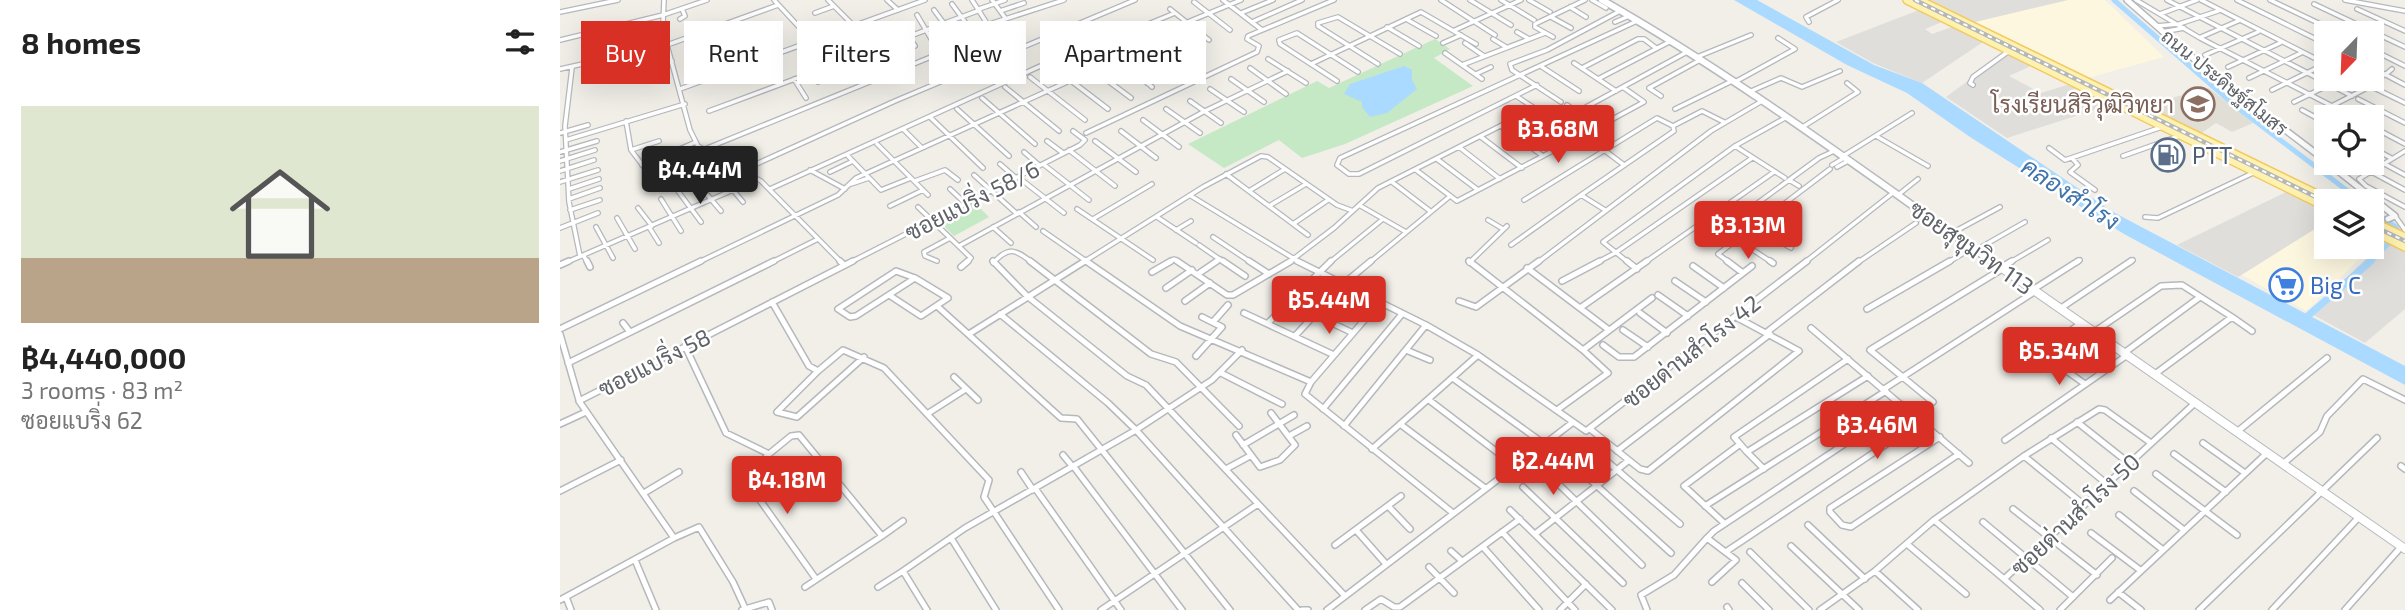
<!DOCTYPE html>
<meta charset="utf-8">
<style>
:root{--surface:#fff;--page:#f2f2f2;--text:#222;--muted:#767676;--accent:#d93025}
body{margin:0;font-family:"Exo 2",Sarabun,sans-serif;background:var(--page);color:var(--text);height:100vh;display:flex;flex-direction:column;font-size:26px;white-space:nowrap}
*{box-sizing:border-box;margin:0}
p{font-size:23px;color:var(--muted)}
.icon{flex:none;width:38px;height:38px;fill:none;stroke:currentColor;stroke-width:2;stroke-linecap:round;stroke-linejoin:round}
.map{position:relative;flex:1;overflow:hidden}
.panel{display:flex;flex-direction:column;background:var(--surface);width:560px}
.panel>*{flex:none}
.top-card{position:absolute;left:21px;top:21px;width:665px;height:63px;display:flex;gap:14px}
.needle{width:46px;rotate:203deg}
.buttons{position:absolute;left:1754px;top:21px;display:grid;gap:14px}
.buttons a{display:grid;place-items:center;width:70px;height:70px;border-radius:0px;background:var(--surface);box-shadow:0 7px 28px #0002;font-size:35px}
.price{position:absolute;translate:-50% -60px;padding:0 16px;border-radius:7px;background:var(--accent);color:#fff;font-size:23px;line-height:46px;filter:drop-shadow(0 2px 4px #0008)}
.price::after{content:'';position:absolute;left:50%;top:42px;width:21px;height:16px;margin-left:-10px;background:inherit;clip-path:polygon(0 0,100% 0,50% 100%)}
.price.on{background:#222;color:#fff}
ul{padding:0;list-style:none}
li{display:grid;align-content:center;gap:14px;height:371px;padding:0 21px}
li span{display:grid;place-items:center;height:217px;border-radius:0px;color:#555}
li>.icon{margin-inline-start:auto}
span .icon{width:126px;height:126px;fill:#fffc;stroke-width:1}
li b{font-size:30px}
h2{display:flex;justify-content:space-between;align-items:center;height:84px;padding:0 21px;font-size:30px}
.chip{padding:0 24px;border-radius:0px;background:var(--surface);box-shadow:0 7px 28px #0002;font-size:24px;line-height:63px}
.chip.on{background:var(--accent);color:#fff}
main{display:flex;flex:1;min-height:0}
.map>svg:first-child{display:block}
.commercial{fill:#fef7e0}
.industrial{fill:#e0deda}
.education{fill:#e1ded6}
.green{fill:#c5e8c5}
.water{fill:#aadaff}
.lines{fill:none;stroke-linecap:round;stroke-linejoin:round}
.canal-far1{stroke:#aadaff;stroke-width:5}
.canal{stroke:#aadaff;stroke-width:7}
.minor-far1-casing{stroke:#b5b8bc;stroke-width:6}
.minor-casing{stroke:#b5b8bc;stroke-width:8}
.tertiary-casing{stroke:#b5b8bc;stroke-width:8}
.secondary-far1-casing{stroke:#b6babf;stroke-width:9}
.secondary-casing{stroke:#b6babf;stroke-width:10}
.primary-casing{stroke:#f2c960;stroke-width:10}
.minor-far1{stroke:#fff;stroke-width:3.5}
.minor{stroke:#fff;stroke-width:5}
.tertiary{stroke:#fff;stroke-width:5}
.secondary-far1{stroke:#fff;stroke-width:6}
.secondary{stroke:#fff;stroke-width:8}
.primary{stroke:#fff2af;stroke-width:7}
.rail-casing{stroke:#b6b7b8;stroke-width:4.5}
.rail{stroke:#fff;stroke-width:2;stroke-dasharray:4.5;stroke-linecap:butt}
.labels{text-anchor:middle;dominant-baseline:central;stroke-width:5;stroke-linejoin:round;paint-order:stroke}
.far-street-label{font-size:19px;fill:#5f6368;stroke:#fff}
.education-label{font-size:23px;fill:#785e54;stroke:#fff;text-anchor:end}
.service-label{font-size:23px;fill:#4e5e75;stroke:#fff;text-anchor:start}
.street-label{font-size:23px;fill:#5f6368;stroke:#fff}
.shop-label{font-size:23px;fill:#366cbe;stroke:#fff;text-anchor:start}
.water-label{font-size:24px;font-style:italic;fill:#4174aa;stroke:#fff}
</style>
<main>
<section class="panel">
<h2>8 homes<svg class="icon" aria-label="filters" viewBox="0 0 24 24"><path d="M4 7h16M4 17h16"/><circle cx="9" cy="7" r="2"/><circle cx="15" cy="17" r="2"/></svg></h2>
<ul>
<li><span style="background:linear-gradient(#dfe7d0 70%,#b9a48a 0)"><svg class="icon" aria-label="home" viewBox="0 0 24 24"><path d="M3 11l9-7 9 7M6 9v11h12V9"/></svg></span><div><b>฿4,440,000</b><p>3 rooms · 83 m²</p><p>ซอยแบริ่ง 62</p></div></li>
</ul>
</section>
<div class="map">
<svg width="1845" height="610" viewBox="0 0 1845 610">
<rect width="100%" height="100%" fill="#f1efe8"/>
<!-- commercial -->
<path class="commercial" d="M1508,0H1545L1604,57L1528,78L1415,22Z
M1766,222V247H1811V235L1820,239L1746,311L1682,275Z"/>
<!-- industrial -->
<path class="industrial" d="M1370,0H1508L1415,22Z
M1359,10L1382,22L1365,29L1372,34L1392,27L1423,42L1362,83L1313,63L1276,42Z
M1447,52L1473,65L1449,76L1481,93L1510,84L1550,105L1447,138L1386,97Z
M1726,192L1766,212V222L1678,277L1617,245Z
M1824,241L1845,252V309L1805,343L1750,313Z"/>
<!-- education -->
<path class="education" d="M1649,88L1693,123L1672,132L1656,123L1640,134L1595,112L1615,97Z"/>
<!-- green -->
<path class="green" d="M875,39L890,49L874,58L913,86L785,144L742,158L719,140L664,168L628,144L757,81L769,88Z
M414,202L429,217L394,236L379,221Z"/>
<!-- water -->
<path class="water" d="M1174,0H1197L1314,65L1362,83L1553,212L1845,366V385L1564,234L1410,137L1347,93L1287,65Z
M844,66L852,70V80L857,89L827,113L810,117L802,107V102L784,94L790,84Z"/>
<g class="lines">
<!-- canal-far1 -->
<path class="canal-far1" d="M1554,0L1679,109L1801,201
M1809,263L1839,233L1836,227L1811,209"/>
<!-- canal -->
<path class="canal" d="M1742,321L1811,261"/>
<defs>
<path id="minor-far1" d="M104,0L103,24L107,45L130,130L138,146L201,181L282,263
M214,0L252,41
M268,0L294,26
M327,0L338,10
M412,0L428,25
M432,0L446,19
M663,0L702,30
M881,0L935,35
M910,0L951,25
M941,0L974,20
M969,0L990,12
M1032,0L1046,8
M1576,0L1640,38L1772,106
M1607,0L1792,96
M1641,0L1766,64
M1677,0L1766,44
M1710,0L1779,33
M1785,0L1845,11
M634,2L670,30
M392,4L411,30
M1754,4L1845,47
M1010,7L1026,17
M419,9L445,0
M610,9L649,40
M1797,9L1845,31
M374,10L391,33
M440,11L464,3
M0,12L58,0
M255,13L274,6
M681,13L713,0
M1600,14L1637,0
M357,15L373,42
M991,17L1011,28
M120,19L125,16L122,9
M846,19L876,36
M692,22L742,0
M1055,22L1069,16
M1249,22L1246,17L1278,0
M342,26L355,46
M559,26L595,61L573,71
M1596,26L1619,24L1658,11
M581,27L615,13
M827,27L859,46
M320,29L338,55
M895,30L961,0
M608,31L626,49
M957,32L969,39
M1602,32L1624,28
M537,33L560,58
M521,35L528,45
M303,36L316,59
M594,36L681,0
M993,37L975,27V24L1025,0
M1641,37L1678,21
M933,39L946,47
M0,40L103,15L147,0
M883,43L901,35
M905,43L924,56
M285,45L299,65
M1811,49L1845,66
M265,51L276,72
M885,53L922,79
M530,54L549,47
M1645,55L1698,32
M246,56L258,82
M437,57L415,39L411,30L504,0
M516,57L571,98
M1137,57L1191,35
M708,59L746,83
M1014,63L1056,91
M751,64L861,12L916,44
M818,64L758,26V23L778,17L840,54
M93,65L112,61
M902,65L985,33
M493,67L548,109
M982,67L1019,91
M1668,67L1720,43
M1811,67L1845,85
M12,68L5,126L9,202L20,256
M690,68L726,94
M1022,68L1078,39H1084L1096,48
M0,69L107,45L218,5
M916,74L931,67
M1825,75L1832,69
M470,77L525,120
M1689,78L1741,53
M234,79L246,98
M671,79L704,102
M1038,79L1111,41
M1796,79L1845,103
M777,81L720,44L719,40L737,33L798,72
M1175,82L1235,49L1218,38
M587,83L605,75
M977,85L799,174H789L777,165L780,158L1077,21
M1413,85L1410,83L1413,77L1449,51
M445,87L499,131
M120,89L365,0
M650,89L684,112
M1712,90L1763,65
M1189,92L1221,78L1242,87L1280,71
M956,96L979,111
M1101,96L1089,88L1140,60
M422,98L475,144
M1798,99L1845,123
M630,101L661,123
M1001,102L952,70L950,64L987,50L1060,11
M1734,102L1781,79
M1007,105L1047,133
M1778,108L1795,117
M397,109L449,156
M606,109L640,133
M1115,109L1172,81
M1742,110L1766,123
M149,111L420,10
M1017,112L1127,52
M1758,113L1805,89
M371,118L423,168
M583,120L619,147
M66,121L71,150L96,183
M973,123L995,113L1064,165
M941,126L983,156
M1113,126L1142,111L1164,122
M1811,126L1845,144
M1038,127L1084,102L1064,88
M1241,128L1298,92L1287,83
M344,130L361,147
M561,131L596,158
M0,133L28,125
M526,133L697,52L699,46L687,39L688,36L774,0
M1316,136L1368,166
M921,137L962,168
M6,140L125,104
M487,141L503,153
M535,141L576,172
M317,144L368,195
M1175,146L1225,178
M899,147L940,179
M1811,147L1831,158
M1489,148L1505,160L1602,127
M145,149L415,39
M71,150L99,141
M509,150L555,186
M1845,151L1799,179L1806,186L1845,207
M0,152L37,141
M464,152L479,165
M288,156L321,190L351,178
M1283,156L1352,113
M1563,156L1619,136
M1512,158L1518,165L1510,172L1535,190
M877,159L918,190
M0,161L35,150
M1799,163L1812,170
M1823,163L1845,175
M440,164L456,178
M483,164L529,200
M82,165L136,142
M1272,165L1284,158
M1277,167L1288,161
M183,170L335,101L575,0
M250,170L285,189
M856,170L897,201L1025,134
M0,171L34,160
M1810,171L1845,190
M270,172L293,161
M666,174L748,235
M414,175L457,214
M458,177L504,213
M163,178L183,202
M1229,180L1239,186
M355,181L385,170L398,180
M0,182L38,170
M832,182L870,211
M138,184L161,211
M291,184L309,178
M9,189L39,179
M210,189L542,38
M390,189L406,204
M118,191L141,222
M689,191L725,169
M1338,195L1358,179
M631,196L741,263
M9,199L40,188
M101,199L121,231
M964,200L1097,118L1113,126L1114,131L1021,195L1045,210
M799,205L846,232
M330,206L363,190
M709,206L746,184
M358,207L411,258L406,263
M78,208L92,226
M517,209L593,260
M10,210L40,200
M459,212L476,227
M1835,216L1845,230
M597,217L636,243
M1585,217L1598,218L1695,172
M57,218L75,249
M533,219L592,184
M928,220L943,229
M1362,221L1368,217
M733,224L768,200
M1193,226L1231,248
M36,227L53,258
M89,227L99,243
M433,227L451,243
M1165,227L1259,158L1274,151
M0,228L38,213
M616,230L631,221
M483,231L529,263
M1392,233L1440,207
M653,237L692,263
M1176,239L1213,263
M639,245L665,263
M951,245L1021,195
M399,246L645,111L728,71
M1416,250L1465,222
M23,255L28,263
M377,261L365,256L364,252L390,238
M5,263L173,190
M137,263L278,195L296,178L560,58L592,87
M210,263L258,239
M289,263L520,145L525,140L513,131
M433,263C449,246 455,249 473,263
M522,263L643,187L701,156L708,157L777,205L793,211
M608,263L614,259L620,263
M654,263L660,259
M728,263L774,228L818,188L956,118H965L1004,145
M769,263L823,219
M809,263L889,197
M909,263L947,226
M977,263L1151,131L1202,101
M1036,263L1055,253L1192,158
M1069,263L1043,242L1175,146L1225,118
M1084,263L1214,172
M1170,263L1158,254L1270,169
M1244,263L1334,192
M1297,263L1356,223
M1387,263L1412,248
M1449,263L1488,240
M1516,263L1520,260
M1569,263L1573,260"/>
<path id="minor" d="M27,261L30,267
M280,261L284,265
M433,261L467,296L567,376L586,385L785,596
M470,261L591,354L616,362L679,426
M526,261L620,326L751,382
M617,261L667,295H673L731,261
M663,261L685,276
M689,261L709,274
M737,261L866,325L918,355L1026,431L1247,261
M909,261L1023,350L1048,373L997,410
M1067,261L1077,269
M1167,261L1183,273L1192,266
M1210,261L1213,263
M0,265L9,261
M1133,266L1164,288
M401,267L408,261
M1442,267L1452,261
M967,268L1049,330
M336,271L355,278L296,316L290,317L278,309Z
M592,272L611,261
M638,274L657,261
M1002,281L1040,261
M1115,281L1146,302
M606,288L632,270
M1474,289L1518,261
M329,295L361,316L388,298L355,278
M1098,295L1128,316
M625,301L650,283
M899,301L916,307L979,261
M212,302L249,366L258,371L283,350L324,368L429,480L424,497L499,610
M819,303L751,382L745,394L893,513
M377,306L501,418L517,419L670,610
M1020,308L1087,261
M1501,308L1571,261
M1307,309L1390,261
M684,313L774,355
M1080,313L1107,333
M440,314L548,403L576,430L738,610
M755,315L793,333
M653,322L668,305
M63,323L70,332
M708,323L771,261
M1520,324L1480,352L1525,384
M1251,328L1409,463
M0,329L141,261
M1063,330L1088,347
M1207,332L1299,261
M1534,332L1601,286L1622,285L1672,317
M0,334L19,400
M409,334L525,261
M735,336L782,285L811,261
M1043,345L1059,357H1074L1183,273
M125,346L166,433L209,454L231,436L239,435L322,536L343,521
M846,350L870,360
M1023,350L1092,298
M1564,353L1640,297
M636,356L662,327L642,317
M1288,359L1174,437L1187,452L1308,376
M8,363L214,261
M258,371L217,412L237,417L304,357
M661,373L722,404
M1595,374L1672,317L1692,331
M394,377L418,400
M894,379L983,443
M1324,389L1474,292
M869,400L954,465
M1373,402L1310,350L1442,269
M763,409L842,314
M367,414L406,389
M1517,422L1570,464
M0,424L26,412
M840,424L925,488
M784,426L866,325
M1030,429L1080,469L1088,471L1239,351L1176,317
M1678,431L1767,358
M676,435L700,467L720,460L735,445L711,413
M729,436L747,426
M1380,437L1270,508V512L1282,525L1291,527L1399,454
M1491,438L1547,484
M1445,440L1566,356
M1643,443L1685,473
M683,445L734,415
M1028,445L1120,524
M812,449L918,355
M1057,451L1210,334
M1187,452L1204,469
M209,454L185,479L256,579
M1614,454L1666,492
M503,455L513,467
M1004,456L1111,553
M1464,456L1523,504
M1724,463L1760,432L1767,416L1803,379L1845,400
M1841,466L1845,469
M514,467L622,610
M666,469L690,456
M461,472L473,490
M987,473L1082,565
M1596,474L1677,535
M963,487L1063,583
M475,488L561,610
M0,491L61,460
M1574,491L1624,530
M84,493L119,472
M1145,506L1326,391
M829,507L850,529
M1453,509L1537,575
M950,510L1052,610
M1559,515L1603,550
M1374,520L1464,456L1539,409L1545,410L1591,443
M1423,522L1513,597
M1164,523L1124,486L1179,445
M1248,525L1305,579
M796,530L826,564
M942,532L1015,610
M1531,533L1580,570
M975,534L1068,461
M114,538L139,527L173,582L185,608
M391,538L436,610
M1347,544L1406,594
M775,545L841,496
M1231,546L1299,610
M923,547L979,610
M891,551L902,561
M1167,551L1361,421
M1190,552L1249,610
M75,560L96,610
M869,567L894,593
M1315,571L1358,610
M1444,579L1480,610
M1152,582L1176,560L1147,538L1154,531L1343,405
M1182,583L1209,610
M245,587L322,536
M318,587L343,571
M1558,592L1581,610
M6,597L11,610
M0,600L114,538L19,401L293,261
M1550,600L1707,453
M1167,607L1169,610
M182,610L209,602L212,610
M367,610L343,571L405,528L576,430L652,380L682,350
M541,610L698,504
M742,610H748
M767,610L1012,423
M805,610L821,599L834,607H840L960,519
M1000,610L1026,584
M1087,610L1081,595L1114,575L1147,538
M1260,610L1315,571L1374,520L1444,579L1635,403
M1500,610L1552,558
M1639,610L1817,438
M1712,610L1799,517
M1785,610L1841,547"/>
<path id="tertiary" d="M1567,0L1649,72L1766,161
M1768,163L1835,216L1828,219"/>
<path id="secondary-far1" d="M1042,0C1179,78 1305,173 1434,263"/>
<path id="secondary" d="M1432,261L1845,549"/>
<path id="primary" d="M1347,0L1766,207
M1361,1L1771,201
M1811,221L1845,237
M1811,230L1845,247"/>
</defs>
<!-- minor-far1 casing -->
<use href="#minor-far1" class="minor-far1-casing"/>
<!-- minor casing -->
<use href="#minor" class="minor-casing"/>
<!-- tertiary casing -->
<use href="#tertiary" class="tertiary-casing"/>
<!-- secondary-far1 casing -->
<use href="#secondary-far1" class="secondary-far1-casing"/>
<!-- secondary casing -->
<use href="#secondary" class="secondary-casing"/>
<!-- primary casing -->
<use href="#primary" class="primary-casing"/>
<!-- minor-far1 -->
<use href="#minor-far1" class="minor-far1"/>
<!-- minor -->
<use href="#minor" class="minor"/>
<!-- tertiary -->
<use href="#tertiary" class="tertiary"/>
<!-- secondary-far1 -->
<use href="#secondary-far1" class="secondary-far1"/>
<!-- secondary -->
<use href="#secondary" class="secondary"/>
<!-- primary -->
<use href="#primary" class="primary"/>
<defs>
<path id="rail" d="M1355,0L1766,202
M1811,225L1845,241"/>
</defs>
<!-- rail casing -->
<use href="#rail" class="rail-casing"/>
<!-- rail -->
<use href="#rail" class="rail"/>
</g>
<!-- icons -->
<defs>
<symbol id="school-ring" viewBox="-11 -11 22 22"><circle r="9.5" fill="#fff" stroke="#8d6e63" stroke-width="1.5"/><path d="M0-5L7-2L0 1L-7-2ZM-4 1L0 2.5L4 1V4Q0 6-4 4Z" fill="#8d6e63"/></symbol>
<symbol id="fuel-ring" viewBox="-11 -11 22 22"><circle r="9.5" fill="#fff" stroke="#5c6f8a" stroke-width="1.5"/><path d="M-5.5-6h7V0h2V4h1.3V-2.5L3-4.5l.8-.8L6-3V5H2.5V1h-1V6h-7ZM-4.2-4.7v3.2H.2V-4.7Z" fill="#5c6f8a"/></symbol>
<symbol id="supermarket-ring" viewBox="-11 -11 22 22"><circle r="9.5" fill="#fff" stroke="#3f7fe0" stroke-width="1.5"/><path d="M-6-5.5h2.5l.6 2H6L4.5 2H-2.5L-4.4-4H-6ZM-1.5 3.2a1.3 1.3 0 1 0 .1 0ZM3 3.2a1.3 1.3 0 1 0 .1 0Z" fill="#3f7fe0"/></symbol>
</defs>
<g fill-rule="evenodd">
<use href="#school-ring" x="1619" y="85" width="38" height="38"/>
<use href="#fuel-ring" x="1589" y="136" width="38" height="38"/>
<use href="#supermarket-ring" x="1707" y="266" width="38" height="38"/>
</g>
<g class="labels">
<!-- far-street labels -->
<g class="far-street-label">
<text transform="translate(1665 82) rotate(39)">ถนน ประดิษฐ์สโมสร</text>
</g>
<!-- education labels -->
<g class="education-label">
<text x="1614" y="104">โรงเรียนสิริวุฒิวิทยา</text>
</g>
<!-- service labels -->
<g class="service-label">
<text x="1632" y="155">PTT</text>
</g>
<!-- street labels -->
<g class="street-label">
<text transform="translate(412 200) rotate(-27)">ซอยแบริ่ง 58/6</text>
<text transform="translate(1412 247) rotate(35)">ซอยสุขุมวิท 113</text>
<text transform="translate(1131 351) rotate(-38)">ซอยด่านสำโรง 42</text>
<text transform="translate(94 362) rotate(-27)">ซอยแบริ่ง 58</text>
<text transform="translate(1515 514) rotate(-43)">ซอยด่านสำโรง 50</text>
</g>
<!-- shop labels -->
<g class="shop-label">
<text x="1750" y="285">Big C</text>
</g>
<!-- water labels -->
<g class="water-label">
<text transform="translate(1511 193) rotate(33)">คลองสำโรง</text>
</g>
</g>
</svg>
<div class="buttons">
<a><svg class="needle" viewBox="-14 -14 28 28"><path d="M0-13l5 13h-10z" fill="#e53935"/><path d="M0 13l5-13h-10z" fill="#767676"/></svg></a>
<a><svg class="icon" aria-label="locate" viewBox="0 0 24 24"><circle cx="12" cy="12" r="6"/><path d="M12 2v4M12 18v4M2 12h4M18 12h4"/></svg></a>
<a><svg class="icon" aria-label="layers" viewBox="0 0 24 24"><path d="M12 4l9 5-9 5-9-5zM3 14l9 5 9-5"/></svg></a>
</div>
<b class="price" style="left:998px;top:165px">฿3.68M</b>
<b class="price on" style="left:140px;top:206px">฿4.44M</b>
<b class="price" style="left:1188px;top:261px">฿3.13M</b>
<b class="price" style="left:769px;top:336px">฿5.44M</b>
<b class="price" style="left:1499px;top:387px">฿5.34M</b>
<b class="price" style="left:1317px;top:461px">฿3.46M</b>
<b class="price" style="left:993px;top:497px">฿2.44M</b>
<b class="price" style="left:227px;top:516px">฿4.18M</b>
<div class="top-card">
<a class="chip on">Buy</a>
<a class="chip">Rent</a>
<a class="chip">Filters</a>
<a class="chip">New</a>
<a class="chip">Apartment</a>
</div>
</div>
</main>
